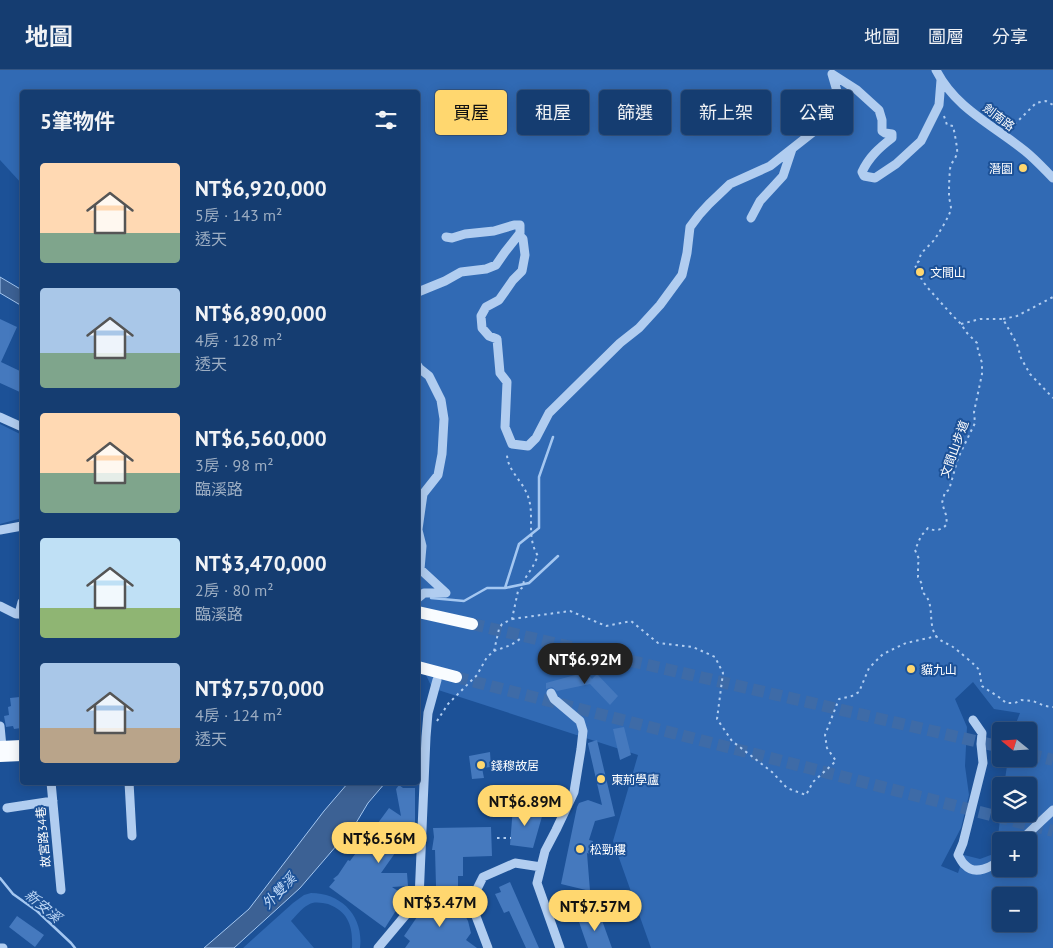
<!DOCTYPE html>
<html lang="zh-TW">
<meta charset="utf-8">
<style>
:root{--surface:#153d71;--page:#224879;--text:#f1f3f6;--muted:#9daec3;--line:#345684;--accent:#ffd76f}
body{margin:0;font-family:"PT Sans","Noto Sans TC",sans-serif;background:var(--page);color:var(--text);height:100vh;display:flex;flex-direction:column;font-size:19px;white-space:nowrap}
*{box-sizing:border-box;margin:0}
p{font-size:16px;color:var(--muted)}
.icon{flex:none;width:28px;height:28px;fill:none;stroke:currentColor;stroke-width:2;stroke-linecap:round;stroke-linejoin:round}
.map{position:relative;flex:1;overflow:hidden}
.panel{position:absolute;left:20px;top:20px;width:400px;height:695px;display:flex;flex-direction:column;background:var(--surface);border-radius:5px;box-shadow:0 2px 12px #0003,0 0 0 1px var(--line)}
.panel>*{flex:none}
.guide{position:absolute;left:435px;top:20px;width:475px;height:45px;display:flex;gap:10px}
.needle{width:32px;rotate:288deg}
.controls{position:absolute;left:992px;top:652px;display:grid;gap:10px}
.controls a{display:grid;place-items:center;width:45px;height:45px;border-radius:5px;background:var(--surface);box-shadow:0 2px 12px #0003,0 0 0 1px var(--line);font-size:25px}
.price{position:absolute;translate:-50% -42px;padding:0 11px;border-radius:18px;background:var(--accent);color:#111;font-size:16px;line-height:32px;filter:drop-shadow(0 1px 2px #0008)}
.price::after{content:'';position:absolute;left:50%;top:30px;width:15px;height:11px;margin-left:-8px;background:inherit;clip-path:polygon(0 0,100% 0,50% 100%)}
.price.active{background:#222;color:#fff}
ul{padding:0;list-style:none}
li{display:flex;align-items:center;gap:15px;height:125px;padding:0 20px}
li span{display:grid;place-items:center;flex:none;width:140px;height:100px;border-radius:5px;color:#555}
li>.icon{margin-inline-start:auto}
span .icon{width:60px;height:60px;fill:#fffc;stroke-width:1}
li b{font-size:21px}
h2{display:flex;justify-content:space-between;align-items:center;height:60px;padding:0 20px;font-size:21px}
.chip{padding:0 18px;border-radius:5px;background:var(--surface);box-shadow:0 2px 12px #0003,0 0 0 1px var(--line);font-size:18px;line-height:45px}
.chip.active{background:var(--accent);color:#111}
header{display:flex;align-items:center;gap:30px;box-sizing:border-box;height:70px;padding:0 25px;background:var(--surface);border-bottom:1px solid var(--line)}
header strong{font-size:24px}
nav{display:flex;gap:28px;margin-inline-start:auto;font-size:18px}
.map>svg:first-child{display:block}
.green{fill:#316ab4;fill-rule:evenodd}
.water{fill:#3c6194;stroke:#a4c7f1}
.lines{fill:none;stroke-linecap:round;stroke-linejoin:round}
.stream{stroke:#a4c7f1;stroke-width:2.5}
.building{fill:#4579be}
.major-tunnel{stroke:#3e6ba7;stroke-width:12;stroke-dasharray:12 6;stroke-linecap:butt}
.path{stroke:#b1cdf0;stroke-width:2;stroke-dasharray:2.5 4;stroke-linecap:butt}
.minor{stroke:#b1cdf0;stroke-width:9}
.major{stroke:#f9fcff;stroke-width:12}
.poi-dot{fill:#ffd76f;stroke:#1c5197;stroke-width:2}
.labels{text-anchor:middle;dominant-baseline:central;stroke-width:4;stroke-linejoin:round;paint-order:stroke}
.street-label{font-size:12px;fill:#fff;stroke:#1c5197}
.poi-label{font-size:12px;fill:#fff;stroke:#1c5197;text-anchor:start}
.water-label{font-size:14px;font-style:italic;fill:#bdd7f6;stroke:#1c5197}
</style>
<header>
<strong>地圖</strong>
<nav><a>地圖</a><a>圖層</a><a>分享</a></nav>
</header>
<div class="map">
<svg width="1053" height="878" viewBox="0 0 1053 878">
<rect width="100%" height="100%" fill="#1c5197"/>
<!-- green -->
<path class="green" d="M0,0H1053V878H651L613,771L638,685L432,618L418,587V22H22V114L0,90ZM973,612L994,639L1020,643L1013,661H1029V689H1008L1004,716H1029V744H1001V741L996,783L980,789L964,785L958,803L941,796L961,758L969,725L965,696L967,657L955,629ZM1001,771H1029V799H1001ZM1001,826H1029V854H1001Z
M0,354L22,365V448L0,454Z
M311,823C342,823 364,847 360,878H352C353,857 349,842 328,834C322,833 314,831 308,835C302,838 296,846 291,851L314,878H243L293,833L304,825Z"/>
<!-- water -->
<path class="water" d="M0,207L22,220V236L0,223Z
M348,713H385L368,733L356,753L300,818L234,878H204L249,839L324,741Z"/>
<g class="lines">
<!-- stream -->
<path class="stream" d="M505,518L529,513L558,486
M431,528L464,531L487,518H505L519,474L539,458V407L553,367
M0,808L13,824L37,841L71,873L75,878"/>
</g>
<!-- building -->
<path class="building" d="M0,249L17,257L1,292L22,302V323L0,313Z
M586,602L592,609L597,604L618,626L610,635L590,614L557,621L552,617L546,619V613Z
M20,627L21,631H22V653L20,654L21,658L14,659L13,656L6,657L4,646L9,645L8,637L11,636L10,628Z
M624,657L631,685L620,690L613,659Z
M597,670L615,746L595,751L589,770L593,771L590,784L587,783L590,821L561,814L577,737L579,733L588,730L602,735L588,674V673Z
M490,682L491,697L482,698L484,708L472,709L469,686Z
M399,715L403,718H415V766H407L381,803H407L408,816L392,817L407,827L395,842L385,858L329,817L335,810L333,809L338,805L348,790L350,791L389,738L401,746L396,719Z
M513,737L543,743L533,778L510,775Z
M491,757L492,786L463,787V806H458V816H436L435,780H432L434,767L433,758Z
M510,812L539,878H526L509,841L504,843L495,824L501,822L499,817Z
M428,831L432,834L433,831H447L453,833L461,838L468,851L471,863L466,870L477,878H405L410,871L404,866Z
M599,842L612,878H588L578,849Z
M17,846L44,865L35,877L9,857Z"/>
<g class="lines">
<!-- major-tunnel -->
<path class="major-tunnel" d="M472,554L1001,677
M456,607L1053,761
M1029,684L1053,690"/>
<!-- path -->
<path class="path" d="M944,46L947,55L953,56C954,60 958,80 957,83C956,89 950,93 950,100C949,109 949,119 949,128C950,131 951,136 951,139C950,145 938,165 934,170C928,178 920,181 919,191L915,195L918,202L919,203L922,210L927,217L952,245L961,254L967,263L977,273L978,280L982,293V304L974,342L975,353L958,388L949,420L945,422L942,433L946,445L947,454C942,460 935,462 928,458L921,466L915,480L919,489L918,495V507L922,514V522C936,532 927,553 936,566C941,572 947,573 953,577C956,579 978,597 979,600C980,602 981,613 982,616C990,622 999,626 1006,633H1015L1021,630L1033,631L1045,636L1053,637
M1010,59L1036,33L1046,31L1053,35
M1003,249L1017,246L1053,227
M961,254L980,249H1003L1017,274L1021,288L1030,304L1053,328
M512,549L570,541L606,556L631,551L658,573L693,577L715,587L723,603L717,649L732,671L772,702L787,718L806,725L813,712L836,691L827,678L825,665L839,629L852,626L859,622L869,598L883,584L906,573L937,566
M494,581L511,575L523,567
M437,651L448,634L477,605L487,587L494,581L499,559L502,554L512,549L518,521L523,517L524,510L532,498L538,486C525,465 536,444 527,424C521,409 506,399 507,382
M497,768H511
M557,843L577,835"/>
<!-- minor -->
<path class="minor" d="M936,0C955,38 993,55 1025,81C1035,89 1044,99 1053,108
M751,148L760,131L783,106L792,79
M519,165L523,169L525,185L522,201L513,210L499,230L486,237L481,246L482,258L489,266L497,269L500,303L507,312L505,357L512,374L528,376L536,368L549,343L620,273L639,258L660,235L682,205L687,183L690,157L699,145L709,134L730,114L770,96L817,59L834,50L839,45L842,38L832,4L857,20L879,40L882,50V61L885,63L892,64V68C879,78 869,87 862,102L864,106L875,108L896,94L921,71L939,35L941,10
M418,222L445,211L461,202L486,199L496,195L505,182L520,163V155H514L494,161L465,164L452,168L446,167
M418,296L419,298L429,306L441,330L444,349L442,384L438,405L423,424L418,459
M0,347L22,357
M0,460L22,456
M418,460L422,476L420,499L446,523H424L418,528
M0,536L16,544H19L22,545
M19,544L22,532
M973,650L982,663L981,674L983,693L963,773L958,785C960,788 962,793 965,795C975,806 992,797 1001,789
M0,656L2,677
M51,712L61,820
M129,712L132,766
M7,738L53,731
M1020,771L1053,740
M541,797L545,781L556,760L574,722L581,679L583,661L580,651L554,629L551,623
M0,878H3
M378,878L419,829L426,667L428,643L437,610
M488,878L474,841L476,821L483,807L515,793L541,797L537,813L560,878"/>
<!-- major -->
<path class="major" d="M418,542L472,554
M418,597L456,607
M0,677L22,676
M0,686L22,685"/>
</g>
<!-- markers -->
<g class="poi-dot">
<circle cx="1023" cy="98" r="5"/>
<circle cx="920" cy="202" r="5"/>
<circle cx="911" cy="599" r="5"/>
<circle cx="481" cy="695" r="5"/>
<circle cx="601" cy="709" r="5"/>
<circle cx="580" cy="779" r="5"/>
</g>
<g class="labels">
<!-- street labels -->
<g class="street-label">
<text transform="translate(999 47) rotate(37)">劍南路</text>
<text transform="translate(954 379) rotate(-70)">文間山步道</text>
<text transform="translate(43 767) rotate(-95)">故宮路34巷</text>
</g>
<!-- poi labels -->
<g class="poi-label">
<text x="1013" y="98" text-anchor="end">潛園</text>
<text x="930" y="202">文間山</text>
<text x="921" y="599">貓九山</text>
<text x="491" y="695">錢穆故居</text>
<text x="611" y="709">東荊學廬</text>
<text x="590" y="779">松勁樓</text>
</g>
<!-- water labels -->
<g class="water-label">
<text transform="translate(279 821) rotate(-47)">外雙溪</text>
<text transform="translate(43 836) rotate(40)">新安溪</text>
</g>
</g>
</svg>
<div class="controls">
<a><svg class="needle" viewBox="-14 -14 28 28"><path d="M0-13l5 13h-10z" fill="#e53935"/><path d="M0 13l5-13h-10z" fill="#9daec3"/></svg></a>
<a><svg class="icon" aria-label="layers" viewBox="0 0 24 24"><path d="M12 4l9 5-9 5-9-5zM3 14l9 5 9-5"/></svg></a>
<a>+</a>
<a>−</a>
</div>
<b class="price active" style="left:585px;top:615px">NT$6.92M</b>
<b class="price" style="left:525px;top:757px">NT$6.89M</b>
<b class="price" style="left:379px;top:794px">NT$6.56M</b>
<b class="price" style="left:440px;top:858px">NT$3.47M</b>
<b class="price" style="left:595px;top:862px">NT$7.57M</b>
<div class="guide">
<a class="chip active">買屋</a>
<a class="chip">租屋</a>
<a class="chip">篩選</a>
<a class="chip">新上架</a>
<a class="chip">公寓</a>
</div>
<section class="panel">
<h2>5筆物件<svg class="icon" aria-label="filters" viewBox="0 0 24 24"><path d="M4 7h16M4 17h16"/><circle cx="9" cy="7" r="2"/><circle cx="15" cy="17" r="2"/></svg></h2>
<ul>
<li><span style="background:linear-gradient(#ffd9b3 70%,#7fa58c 0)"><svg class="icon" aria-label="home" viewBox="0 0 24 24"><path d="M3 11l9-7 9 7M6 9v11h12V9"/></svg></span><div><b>NT$6,920,000</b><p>5房 · 143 m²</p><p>透天</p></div></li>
<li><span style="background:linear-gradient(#a9c7e8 65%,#7fa58c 0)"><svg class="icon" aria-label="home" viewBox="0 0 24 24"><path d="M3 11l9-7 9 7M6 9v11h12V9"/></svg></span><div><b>NT$6,890,000</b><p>4房 · 128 m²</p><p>透天</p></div></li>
<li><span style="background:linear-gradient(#ffd9b3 60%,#7fa58c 0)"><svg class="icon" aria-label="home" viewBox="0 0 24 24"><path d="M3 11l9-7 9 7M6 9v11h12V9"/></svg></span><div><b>NT$6,560,000</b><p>3房 · 98 m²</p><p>臨溪路</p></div></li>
<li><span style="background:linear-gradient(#bfe0f5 70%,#8fb573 0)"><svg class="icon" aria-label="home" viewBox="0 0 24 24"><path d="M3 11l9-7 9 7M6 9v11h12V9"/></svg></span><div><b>NT$3,470,000</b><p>2房 · 80 m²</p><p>臨溪路</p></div></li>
<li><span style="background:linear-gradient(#a9c7e8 65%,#b9a48a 0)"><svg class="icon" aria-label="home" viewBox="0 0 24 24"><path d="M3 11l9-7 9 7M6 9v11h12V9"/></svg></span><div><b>NT$7,570,000</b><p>4房 · 124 m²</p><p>透天</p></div></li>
</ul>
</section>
</div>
